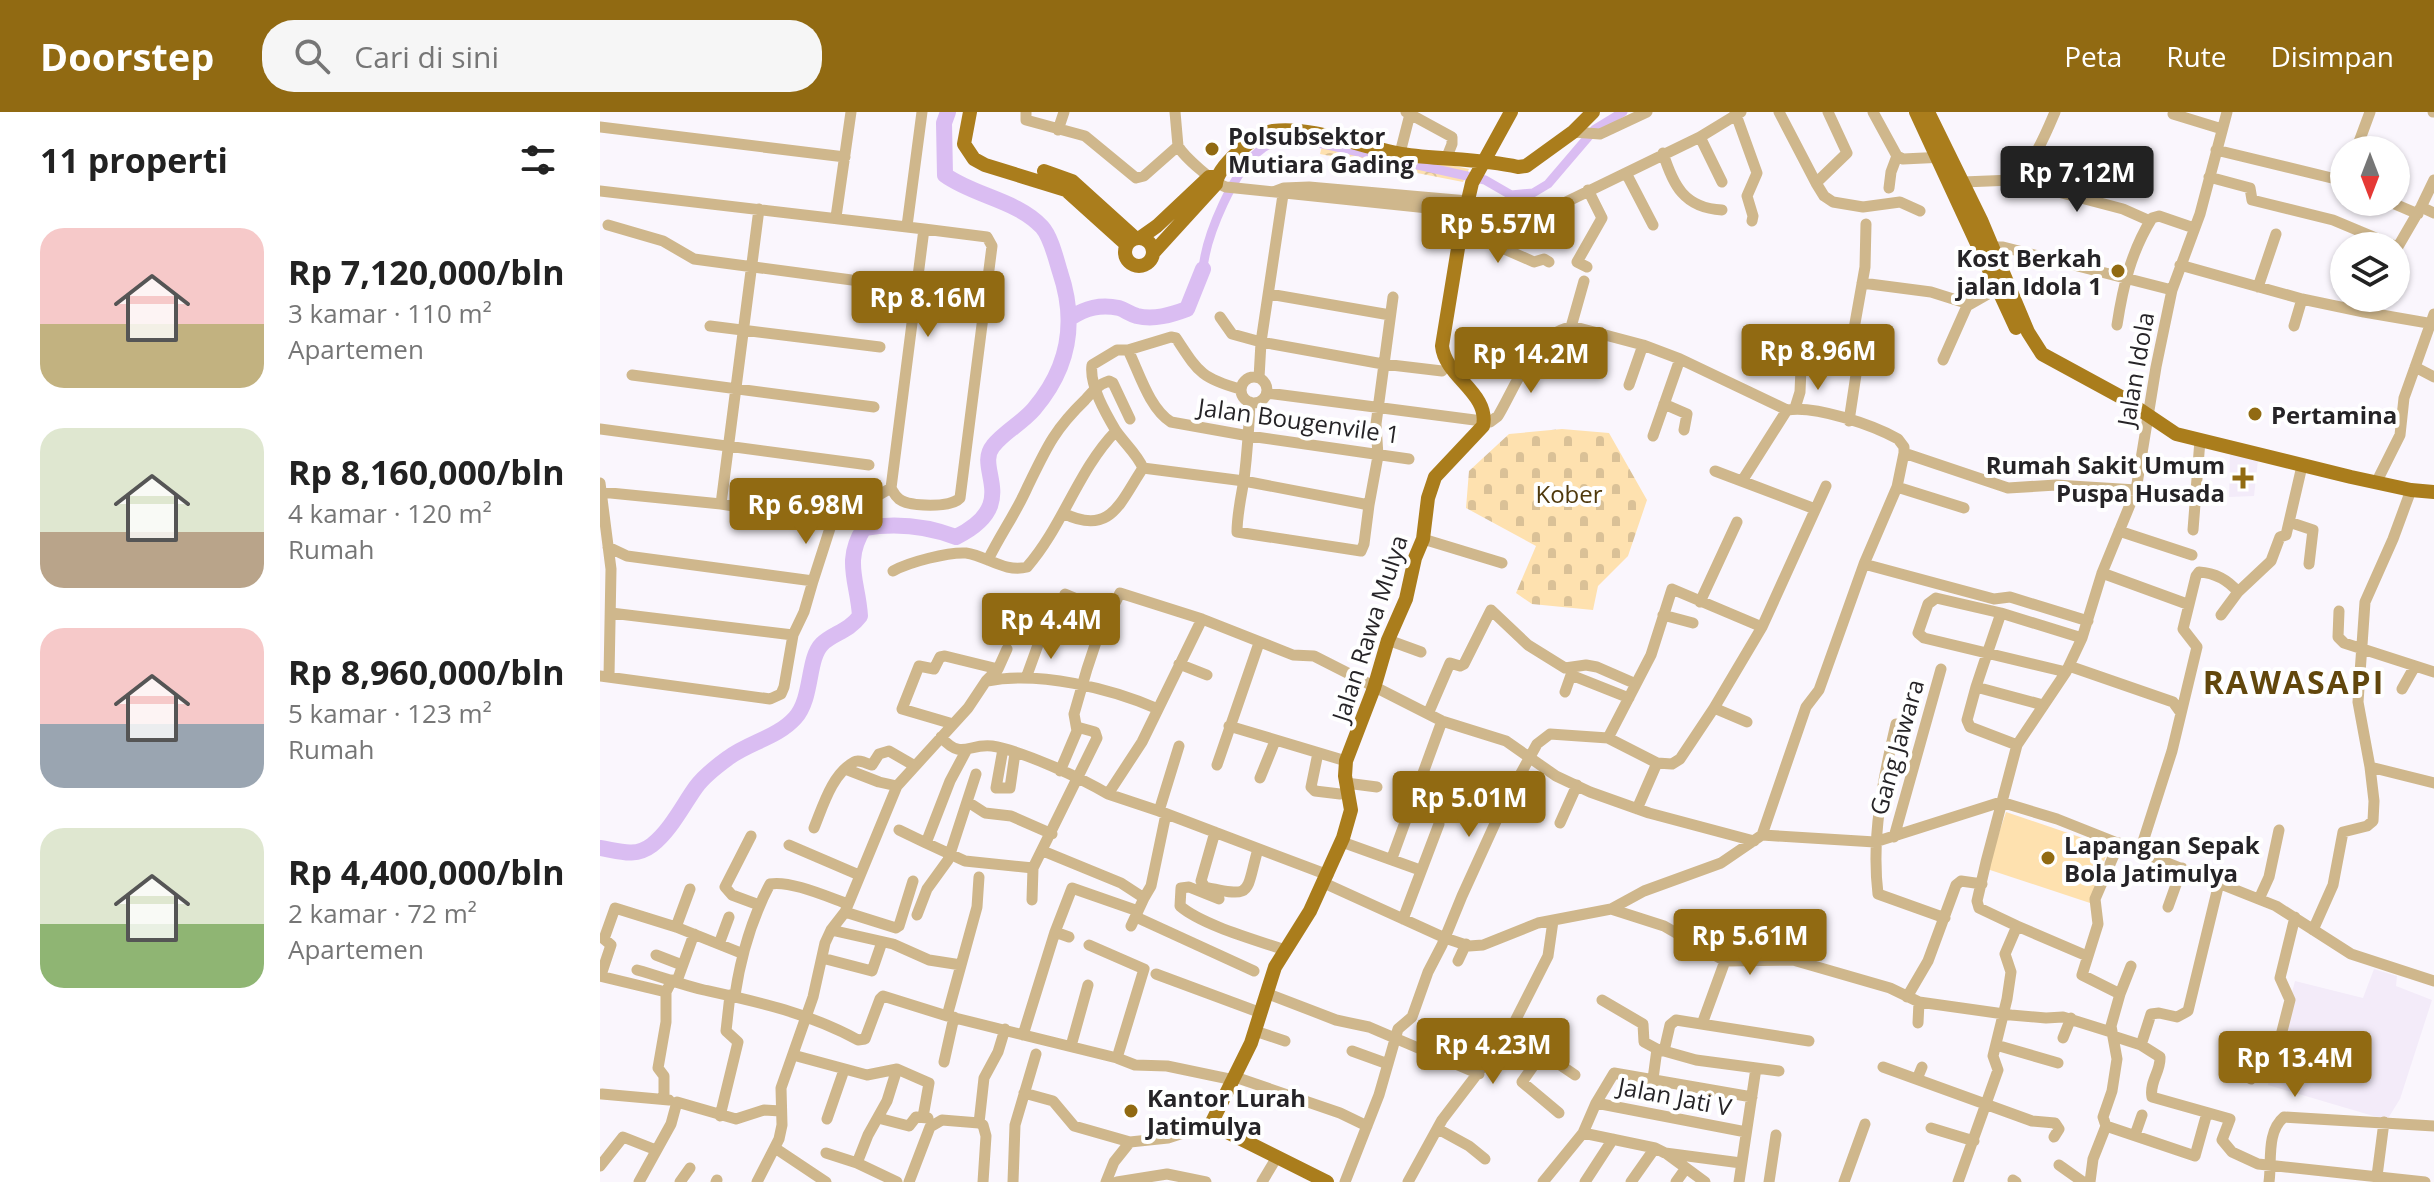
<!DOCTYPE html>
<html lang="id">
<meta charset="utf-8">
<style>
:root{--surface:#fff;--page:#f6f6f6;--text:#222;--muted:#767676;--accent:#916a12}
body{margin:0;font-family:"Open Sans",sans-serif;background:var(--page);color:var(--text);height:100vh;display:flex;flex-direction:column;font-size:30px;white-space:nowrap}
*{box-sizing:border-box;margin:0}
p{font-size:26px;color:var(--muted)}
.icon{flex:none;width:44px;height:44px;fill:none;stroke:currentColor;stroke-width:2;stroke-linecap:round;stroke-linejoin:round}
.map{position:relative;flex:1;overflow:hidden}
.drawer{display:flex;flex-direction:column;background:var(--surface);width:600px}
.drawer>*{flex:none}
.needle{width:52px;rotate:180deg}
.buttons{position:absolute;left:1730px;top:24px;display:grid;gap:16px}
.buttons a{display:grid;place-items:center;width:80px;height:80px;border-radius:50%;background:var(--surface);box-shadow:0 2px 6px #0004;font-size:40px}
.price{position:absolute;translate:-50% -68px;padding:0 18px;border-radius:8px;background:var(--accent);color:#fff;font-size:26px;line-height:52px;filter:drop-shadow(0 2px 4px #0008)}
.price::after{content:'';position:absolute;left:50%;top:48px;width:24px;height:18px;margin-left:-12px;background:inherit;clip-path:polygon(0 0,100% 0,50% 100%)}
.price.selected{background:#222;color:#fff}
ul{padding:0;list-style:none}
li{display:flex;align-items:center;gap:24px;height:200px;padding:0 40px}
li span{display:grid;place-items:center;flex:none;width:224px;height:160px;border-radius:24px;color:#555}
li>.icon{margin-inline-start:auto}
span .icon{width:96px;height:96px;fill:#fffc;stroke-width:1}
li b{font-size:34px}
h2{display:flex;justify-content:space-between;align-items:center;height:96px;padding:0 40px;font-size:34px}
header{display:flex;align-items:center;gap:48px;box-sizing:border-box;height:112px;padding:0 40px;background:var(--accent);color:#fff}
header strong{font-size:38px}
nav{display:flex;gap:44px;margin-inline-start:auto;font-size:28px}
.search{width:560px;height:72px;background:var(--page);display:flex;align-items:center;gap:20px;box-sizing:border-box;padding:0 28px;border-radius:32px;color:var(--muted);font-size:30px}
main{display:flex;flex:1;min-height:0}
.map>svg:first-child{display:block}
.built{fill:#f3ebf9}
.cemetery{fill:url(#cemetery-stones)}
.park{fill:url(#park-crowns)}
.pitch{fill:#fee1af}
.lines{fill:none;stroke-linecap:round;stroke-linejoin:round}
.canal{stroke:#dabdf2;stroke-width:9}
.river{stroke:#dabdf2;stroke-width:16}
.minor{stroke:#cfb78c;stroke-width:11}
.major{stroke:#aa7d1c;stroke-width:14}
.poi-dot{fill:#916a12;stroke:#fff;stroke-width:3}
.labels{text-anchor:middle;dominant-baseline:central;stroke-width:8;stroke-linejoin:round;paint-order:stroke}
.poi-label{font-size:24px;font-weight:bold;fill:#262427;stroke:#fff;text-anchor:start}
.street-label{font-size:24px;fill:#262427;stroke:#fff}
.park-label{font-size:24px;fill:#4e380c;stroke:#fff}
.district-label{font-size:32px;font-weight:bold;letter-spacing:2px;fill:#62470c;stroke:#fff}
</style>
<header>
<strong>Doorstep</strong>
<div class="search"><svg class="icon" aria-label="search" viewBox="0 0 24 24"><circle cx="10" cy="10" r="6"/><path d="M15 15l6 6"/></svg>Cari di sini</div>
<nav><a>Peta</a><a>Rute</a><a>Disimpan</a></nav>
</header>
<main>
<section class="drawer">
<h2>11 properti<svg class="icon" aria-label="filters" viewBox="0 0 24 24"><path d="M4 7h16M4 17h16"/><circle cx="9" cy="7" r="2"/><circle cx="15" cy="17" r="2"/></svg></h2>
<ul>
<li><span style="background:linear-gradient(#f6c9c9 60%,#c2b280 0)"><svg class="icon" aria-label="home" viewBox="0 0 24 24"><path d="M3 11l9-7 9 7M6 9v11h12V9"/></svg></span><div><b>Rp 7,120,000/bln</b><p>3 kamar · 110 m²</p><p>Apartemen</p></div></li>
<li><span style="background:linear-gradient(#dfe7d0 65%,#b9a48a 0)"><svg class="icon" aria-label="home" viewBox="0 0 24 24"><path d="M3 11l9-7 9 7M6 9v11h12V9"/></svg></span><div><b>Rp 8,160,000/bln</b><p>4 kamar · 120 m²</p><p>Rumah</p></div></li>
<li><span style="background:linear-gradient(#f6c9c9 60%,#9aa5b1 0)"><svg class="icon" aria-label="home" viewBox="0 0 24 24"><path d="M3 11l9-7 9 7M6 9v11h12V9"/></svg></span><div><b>Rp 8,960,000/bln</b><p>5 kamar · 123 m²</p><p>Rumah</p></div></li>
<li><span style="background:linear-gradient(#dfe7d0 60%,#8fb573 0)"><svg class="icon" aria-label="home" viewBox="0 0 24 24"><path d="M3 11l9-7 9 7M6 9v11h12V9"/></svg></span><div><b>Rp 4,400,000/bln</b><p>2 kamar · 72 m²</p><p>Apartemen</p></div></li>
</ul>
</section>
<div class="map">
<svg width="1834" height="1070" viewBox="0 0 1834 1070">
<defs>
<pattern id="cemetery-stones" width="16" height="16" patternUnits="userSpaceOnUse" patternTransform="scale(2)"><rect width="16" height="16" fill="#fee1af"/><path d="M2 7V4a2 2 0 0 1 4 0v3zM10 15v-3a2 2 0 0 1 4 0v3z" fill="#dac197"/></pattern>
<pattern id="park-crowns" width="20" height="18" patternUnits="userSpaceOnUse" patternTransform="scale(2)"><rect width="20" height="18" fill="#fee1af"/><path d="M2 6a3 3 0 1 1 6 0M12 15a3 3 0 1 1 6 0" fill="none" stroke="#dac197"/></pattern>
</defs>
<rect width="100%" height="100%" fill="#faf6fd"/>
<!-- built -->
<path class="built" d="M1630,341L1658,348L1654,384L1629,385Z
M1774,857L1797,864L1796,874L1832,888L1800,987L1787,1008L1668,973L1695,869L1763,886Z"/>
<!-- cemetery -->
<path class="cemetery" d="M962,317L1009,321L1047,388L1028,444L998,474L993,498L932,492L916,481L936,434L866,396L869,359L909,322Z"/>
<!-- park -->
<path class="park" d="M724,26L869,57L863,70L720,42Z"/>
<!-- pitch -->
<path class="pitch" d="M1406,700L1509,735L1490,791L1387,757Z"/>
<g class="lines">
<!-- canal -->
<path class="canal" d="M603,157C606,124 634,56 663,36C675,27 690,28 705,28L885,68L911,83L933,81L948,72L995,17L1023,0"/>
<!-- river -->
<path class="river" d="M470,206C486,196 500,192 519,196C525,198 530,202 537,204C554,208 571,203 587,197L603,157
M0,736C19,739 35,746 52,733C71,718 83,693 96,675C104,664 117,654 128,646C149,630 177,626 195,606C213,586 207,547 222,532C233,521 248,520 260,504C258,470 243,449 264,416C294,411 327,414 356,425C422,392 374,357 393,334C404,320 422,311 434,297C469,256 477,210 460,160C456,147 451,125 442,115C417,88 374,84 345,63L344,11L348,0"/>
<!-- minor -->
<path class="minor" d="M426,0V8L485,24L536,66L544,64L578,34C584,45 614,71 626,75L866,100
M575,0L578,34
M806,0L852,25V32L846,47
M1135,0L1157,61L1147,84L1153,104L1152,109
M1179,0L1216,71L1224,84L1233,90L1263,95L1300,90L1320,99
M1273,0L1297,44L1303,47L1345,45
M1833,0H1834
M1573,2L1622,17
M0,15L245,45
M458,18L464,0
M973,20L1000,22L1047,0
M1100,25L1122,70
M1616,38L1744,69
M1756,38L1770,0
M800,41L810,2
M1063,41C1073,73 1084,96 1122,98
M1026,61L1053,113
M1609,65L1650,76L1652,88L1733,108L1795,134
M1413,68C1431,58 1447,19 1455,0
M1363,70L1413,68L1523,97L1550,109
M1216,71L1247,41L1228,0
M1289,76L1291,60L1297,44
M0,79L324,117L291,376C294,381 295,384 299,387C310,395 351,396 360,386L392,134L387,125L324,117
M676,79L684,76L709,75L868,89
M1790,90L1818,102
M960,93L1100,25L1141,0
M1821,95L1834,101
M236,105L251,0
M8,113L63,129L94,147L304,175
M307,114L322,0
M861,118L934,150L944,147L949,150
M1386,135H1403L1572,178
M1796,138L1821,95L1834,68
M1580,153L1702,187L1764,200L1834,212
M987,155L977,150L1002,106L988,78
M1262,171L1331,180L1369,192
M1658,175L1676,122
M669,182L790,203
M620,205L632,222L661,230L783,252L842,259
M1517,213C1523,174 1531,140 1552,106L1559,104L1594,116
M110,214L280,235
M1694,214L1702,187
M971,215L984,169
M528,238C539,260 549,296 571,310L649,324L809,347
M1343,248L1367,194L1402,174
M1815,255L1834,265
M32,263L274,295
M641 278a13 13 0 1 1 26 0a13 13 0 1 1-26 0Z
M659,266L661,230L684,76
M1029,273L1043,233
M667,281L890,310L898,304C915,276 936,216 975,215L1043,233L1080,247L1187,298C1215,293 1273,313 1298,327L1304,335V341L1297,375L1264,452L1219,578L1206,595L1162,723
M1064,292L1087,302L1084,318
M1195,296L1200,280L1201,256
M1249,309L1257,256L1249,245L1265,155L1266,112
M0,317L269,353
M1053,324L1080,247
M1304,341L1408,376L1456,373L1536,378
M543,356L644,369L769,393L764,432L761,439L637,420C637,403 641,385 644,368C647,342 649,317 650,290
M543,356C537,342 525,332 516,319C506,302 489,273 492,253L517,238H528L571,225L576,226C598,259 600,266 640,277
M1115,359L1215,397
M1142,369L1187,298
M0,371L11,457L9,564
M1776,371L1800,323L1804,286L1834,202
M1297,375L1364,396
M1811,378L1793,427L1765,490L1758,590L1770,655L1834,671
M0,380L121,392L232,410L291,376
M121,392L159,97
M769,393L778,344L776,312L793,185
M463,401C511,425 520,390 543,356
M1689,410L1713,418L1709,452
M1593,418L1600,328
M1519,419L1592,443
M823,427L902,451
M388,448C400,423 416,401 427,376C446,337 453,319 485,288C492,280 499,272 509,269L513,271L530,307
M1264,452L1394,487L1410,485L1488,509
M293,459C309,450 348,440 366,441C387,444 405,461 427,455C463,414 478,358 516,319
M1502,461L1587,492
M213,469L232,410
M465,482L510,501
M1100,490L1137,410
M1739,499L1738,525L1744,531L1834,560
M11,501L193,523
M1401,501L1482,526
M1063,503L1093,511
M1621,503L1638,480L1671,449L1680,425L1686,423L1702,354
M788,528L821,540
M579,552L607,563
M1469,554L1573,590L1581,601
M0,564L170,587L181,582L184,575L193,523L204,500L213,469L27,444L8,435
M426,566L443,519
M387,569C439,559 510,576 558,597
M1376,575L1367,608L1370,615L1417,633
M1802,577L1815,554
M965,580L971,563L1029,586
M1443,593L1376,575C1384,550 1393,525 1401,501L1336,486L1328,492L1318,521L1324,526L1466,560
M1114,596L1147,610
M828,602L850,551L860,554L864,552L891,498L928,533L965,556L986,553L997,555L1036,572
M353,612L302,597L319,554L334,557L340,545L345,544L398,557
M1296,612C1283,667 1271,725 1278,782L1345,806
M629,614L746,649
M341,625C362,649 368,631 392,634C423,639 481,666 508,682
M1008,626L1057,651
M579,634L559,699L728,763
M403,637L396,676H410L415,641
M366,639L350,669L326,731L365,749L433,756
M718,641L711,675L715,679L740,682
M617,653L659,531
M248,658L279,670L297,674
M460,659L477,619L474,602L487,557L497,527L520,481L602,507
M660,666L675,629
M746,671L777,675
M368,690L385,701L411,704L452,722
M1037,697L1057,651L1072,652L1080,647L1114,596L1162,515L1226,374
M559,699L508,682L542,630L602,507L693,543L714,544L842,609L906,629L956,664L990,680L1049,701L1154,729
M960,711L977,673
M214,716C223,694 232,662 254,650C259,647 267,652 272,653L279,642L289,639L315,654
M299,718L326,731
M615,720L601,769L605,775C654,786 645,782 658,737
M151,724L125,775L132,783L159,793
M1294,725L1341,557
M742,730L820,758
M189,733L259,763
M443,739L521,771L544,786L531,814
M1540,739L1572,639L1597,535L1583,517L1596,464L1599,460C1615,461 1628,468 1638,480
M792,746L842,609
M724,771L845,826L869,834L883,833L938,811L1011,797L1044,779L1121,751L1162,723L1275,730L1401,690L1457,707L1676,794L1751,842L1834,869
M544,786L551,774L566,702
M619,787L589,775L581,776L580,794C602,813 656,828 685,838
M1659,787L1669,765L1679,718
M432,788L433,756L497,626L495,620L477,615
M1568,795L1582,756
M1011,797L1064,814L1125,849L1193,848L1290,876L1319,890L1411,903L1446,906L1463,905L1511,920
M245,800L296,816L299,814L313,769
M317,803L327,777L348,748L376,662
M536,805L654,859
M803,807L839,712
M1417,814L1487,844
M76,815L90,777
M231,818L293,832L329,848L361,853
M1713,818L1733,773L1743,720L1767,714L1773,709L1774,689L1770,655
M455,820L469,825
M119,832L129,805
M489,833L544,857L517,946
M56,843L82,853
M222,846L272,859L282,830
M858,849L866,832
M37,858C60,864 81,873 104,878C158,890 209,901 258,928L265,927L280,887L283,884L347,904L517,946L535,953L567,954L634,968
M556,862L661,901
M1,863L11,833L4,827L15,796L76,815L141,841
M0,864L66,880
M77,869L94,822
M666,881L736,908L769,915L879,962
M1520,882L1531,854
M135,883C141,843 151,808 170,772C190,768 228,785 248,792
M1307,885L1328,849L1356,773L1361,769L1382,772
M1002,888L1043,912L1044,930L1057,937
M347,904L377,795L379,765
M1318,911L1319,890
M1102,912L1125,849
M873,918L899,934
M655,919L685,929
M910,919L975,963
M423,923L455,820L472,776L538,799
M1513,924L1541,933L1560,945C1561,959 1549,970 1552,985L1630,1007L1622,1028L1632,1040L1658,1052L1825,1070
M1463,926L1471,906
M1396,933L1458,951
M1541,933L1551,902L1559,901L1577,905L1588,899L1619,771
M471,934L488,873
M752,939L788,952
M1064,939L1070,913L1076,908L1209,929
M1064,939L1096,948L1179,959
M943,940L922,970L959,1001
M193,943L267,963L297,957L329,971L323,1005
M344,950L354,905
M1283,955L1432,1009L1455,1011L1459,1017L1454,1025
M635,965L740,1001L767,1014
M1053,967L1057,937L1063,939
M1317,967L1322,955
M1651,967L1657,941L1680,927L1690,888L1680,866L1695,805
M424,981L453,989L474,1014L530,1030
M2,982L69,988
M64,987V964L58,956L66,910V880L72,868
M996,991L1146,1020
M120,1004L138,930L126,919L130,883
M278,1006L309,1014L316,1005L328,1006
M227,1007L244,958
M1506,1014L1595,1044L1607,1001
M1331,1016L1374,1029
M838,1017L869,1034L885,1047
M983,1021L1055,1036L1065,1041L1141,1051
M1535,1023L1542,1003
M175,1036L226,1070
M226,1041L257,1051
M1067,1042L1105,1070
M1459,1053L1483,1070
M0,1054L23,1025L56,1038
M1777,1064L1784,1010
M1413,1068L1416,1070
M39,1070L71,1012L77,990L136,1007L164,998L181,999
M80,1070L90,1056
M116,1070L117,1068
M157,1070L179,1027L182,1013L181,976L213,885L225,831L231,818L245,800L297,674L368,596L386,569L398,557L407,537
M297,1070L257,1051L268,1023L287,989L297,957
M309,1070L330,1015L342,1008L379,1011
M383,1070L386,1024L383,1013L379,1011L384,966L398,940L405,917
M413,1070L415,1013L436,942
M506,1070L514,1050L530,1030L568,1026L611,1012
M517,1070L567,1062L606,1070
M662,1070L677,1045
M745,1070L779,983L798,917L812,905L828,860L842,833L862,784L903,694L937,632L950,622L1008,626L1051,543L1072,477L1162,515
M808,1070L842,1008L910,919L948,844L953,809
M943,1070L983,1021L996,991L1014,961L1152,985
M985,1070L1013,1027
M1031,1070L1055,1036
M1076,1070L1086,1056
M1139,1070L1156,956
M1169,1070L1176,1023
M1244,1070L1265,1012
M1358,1070L1398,958L1393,944L1407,887L1411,860L1405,842L1417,814L1379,796L1377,789L1386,750L1417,633L1466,560L1482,526L1502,461L1536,378L1556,255L1572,178L1600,102L1627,0
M1490,1070L1493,1047L1506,1014L1503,1005L1512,979L1517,947L1511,914L1520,882L1482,863L1498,812L1495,787L1519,731
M1669,1070C1672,1049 1666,1020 1684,1005L1834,1014"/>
<!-- major -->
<path class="major" d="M370,0L364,32L374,47L385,53L466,78L527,133
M1316,0L1416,216
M1328,0L1381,108L1428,220L1442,242L1521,285L1576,322L1751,365L1811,378L1834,380
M444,59L472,69L535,126
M525 140a14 14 0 1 1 28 0a14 14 0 1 1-28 0Z
M540,126L557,114L609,65H616
M554,140L616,72C617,54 655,22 673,19C712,14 761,35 801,42C839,48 880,46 918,55L926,54L973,20L993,0
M727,1070L611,1012L651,931L675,855L710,799L743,726L751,698L745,664L746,649L774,576L788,528L806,487L815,446L823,427L828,386L835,365L883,314C890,281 845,265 842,234L861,118L872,71L911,0"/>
</g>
<!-- markers -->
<g class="poi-dot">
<circle cx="612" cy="37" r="8"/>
<circle cx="1518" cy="159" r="8"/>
<circle cx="1655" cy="302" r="8"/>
<path d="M1639 354h8v8h8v8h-8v8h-8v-8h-8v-8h8z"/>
<circle cx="1448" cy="746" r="8"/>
<circle cx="531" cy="999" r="8"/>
</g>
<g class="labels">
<!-- poi labels -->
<g class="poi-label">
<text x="628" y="23">Polsubsektor<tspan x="628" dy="28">Mutiara Gading</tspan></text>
<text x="1502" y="145" text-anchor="end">Kost Berkah<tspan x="1502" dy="28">jalan Idola 1</tspan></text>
<text x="1671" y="302">Pertamina</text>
<text x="1625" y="352" text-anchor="end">Rumah Sakit Umum<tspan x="1625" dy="28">Puspa Husada</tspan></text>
<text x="1464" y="732">Lapangan Sepak<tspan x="1464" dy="28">Bola Jatimulya</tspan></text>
<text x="547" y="985">Kantor Lurah<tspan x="547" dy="28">Jatimulya</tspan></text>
</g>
<!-- street labels -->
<g class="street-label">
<text transform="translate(1535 257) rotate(-80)">Jalan Idola</text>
<text transform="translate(699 308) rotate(8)">Jalan Bougenvile 1</text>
<text transform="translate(769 516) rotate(-72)">Jalan Rawa Mulya</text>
<text transform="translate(1296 635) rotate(-74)">Gang Jawara</text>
<text transform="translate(1075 984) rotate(11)">Jalan Jati V</text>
</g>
<!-- park labels -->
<g class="park-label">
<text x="969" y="381">Kober</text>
</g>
<!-- district labels -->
<g class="district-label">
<text x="1694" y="569">RAWASAPI</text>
</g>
</g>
</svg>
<div class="buttons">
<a><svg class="needle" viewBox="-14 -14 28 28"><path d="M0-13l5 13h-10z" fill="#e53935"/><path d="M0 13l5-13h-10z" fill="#767676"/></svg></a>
<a><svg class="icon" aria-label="layers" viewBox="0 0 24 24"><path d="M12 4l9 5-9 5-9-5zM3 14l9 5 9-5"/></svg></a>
</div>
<b class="price selected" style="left:1477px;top:102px">Rp 7.12M</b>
<b class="price" style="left:898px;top:153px">Rp 5.57M</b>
<b class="price" style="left:328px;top:227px">Rp 8.16M</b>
<b class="price" style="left:1218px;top:280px">Rp 8.96M</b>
<b class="price" style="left:931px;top:283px">Rp 14.2M</b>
<b class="price" style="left:206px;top:434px">Rp 6.98M</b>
<b class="price" style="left:451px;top:549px">Rp 4.4M</b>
<b class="price" style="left:869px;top:727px">Rp 5.01M</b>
<b class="price" style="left:1150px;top:865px">Rp 5.61M</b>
<b class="price" style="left:893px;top:974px">Rp 4.23M</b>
<b class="price" style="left:1695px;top:987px">Rp 13.4M</b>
</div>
</main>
